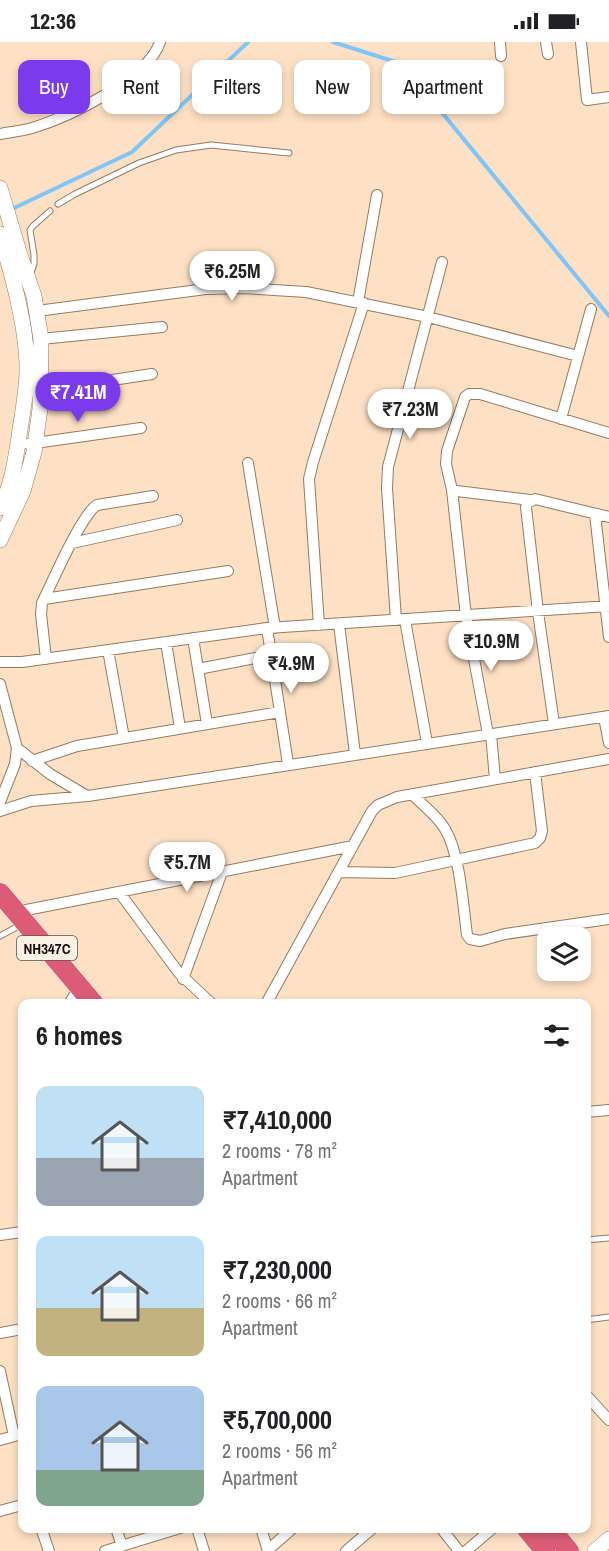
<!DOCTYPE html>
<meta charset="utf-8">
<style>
:root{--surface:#fff;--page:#f6f6f6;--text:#202124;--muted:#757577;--accent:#7c3aed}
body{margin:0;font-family:"Archivo Narrow",sans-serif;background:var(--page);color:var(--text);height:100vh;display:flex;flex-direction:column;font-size:22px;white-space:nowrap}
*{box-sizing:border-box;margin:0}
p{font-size:20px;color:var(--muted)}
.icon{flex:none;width:33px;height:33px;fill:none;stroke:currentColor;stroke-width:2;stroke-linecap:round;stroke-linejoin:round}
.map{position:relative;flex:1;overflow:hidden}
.details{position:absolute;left:18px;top:957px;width:573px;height:534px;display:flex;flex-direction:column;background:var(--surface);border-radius:12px;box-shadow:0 3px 9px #0003}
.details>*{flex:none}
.banner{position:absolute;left:18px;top:18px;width:573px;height:54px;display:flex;gap:12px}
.controls{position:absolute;left:537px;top:885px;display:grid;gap:12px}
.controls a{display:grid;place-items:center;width:54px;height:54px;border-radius:12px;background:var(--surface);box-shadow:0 3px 9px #0003;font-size:30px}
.price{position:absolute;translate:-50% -51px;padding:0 14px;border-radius:21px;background:#fff;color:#222;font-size:20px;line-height:39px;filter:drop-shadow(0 2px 3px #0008)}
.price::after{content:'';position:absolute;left:50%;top:36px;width:18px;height:14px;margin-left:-9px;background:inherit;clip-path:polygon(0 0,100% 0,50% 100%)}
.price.selected{background:var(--accent);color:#fff}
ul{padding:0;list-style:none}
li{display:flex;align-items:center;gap:18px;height:150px;padding:0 18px}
li span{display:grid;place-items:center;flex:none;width:168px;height:120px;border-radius:12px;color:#555}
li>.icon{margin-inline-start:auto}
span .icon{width:72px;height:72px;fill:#fffc;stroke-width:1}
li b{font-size:26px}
h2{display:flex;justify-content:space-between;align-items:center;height:72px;padding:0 18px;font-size:26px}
.pill{padding:0 21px;border-radius:12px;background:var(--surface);box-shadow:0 3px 9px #0003;font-size:21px;line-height:54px}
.pill.selected{background:var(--accent);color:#fff}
.status{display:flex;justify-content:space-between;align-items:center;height:42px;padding:0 30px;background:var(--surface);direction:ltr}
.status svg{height:16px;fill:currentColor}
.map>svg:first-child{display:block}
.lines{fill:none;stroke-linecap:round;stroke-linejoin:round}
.stream{stroke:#7fc6f6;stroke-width:4}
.lane-casing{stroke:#957b61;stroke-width:7}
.street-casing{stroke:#957b61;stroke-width:12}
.secondary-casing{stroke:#957b61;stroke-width:16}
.highway-casing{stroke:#fff;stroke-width:21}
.lane{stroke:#fff;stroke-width:5}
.street{stroke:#fff;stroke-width:10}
.secondary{stroke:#fff;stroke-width:15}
.highway{stroke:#dc5c77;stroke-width:20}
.labels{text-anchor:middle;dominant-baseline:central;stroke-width:6;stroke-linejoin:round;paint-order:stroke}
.shield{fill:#fdf2e6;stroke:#5b5148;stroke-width:1.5}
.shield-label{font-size:15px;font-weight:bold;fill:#150c04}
</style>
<div class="status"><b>12:36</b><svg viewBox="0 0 49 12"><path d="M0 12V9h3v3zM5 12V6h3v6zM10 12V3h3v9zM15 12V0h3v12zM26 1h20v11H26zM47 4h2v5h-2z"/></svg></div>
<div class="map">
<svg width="609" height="1509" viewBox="0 0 609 1509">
<rect width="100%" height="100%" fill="#fee1c4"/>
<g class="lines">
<!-- stream -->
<path class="stream" d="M333,0L402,22L609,274
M12,167L132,110L248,0"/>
<defs>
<path id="lane" d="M58,162L75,152L139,121L176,108L211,103L289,111
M30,233L34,222V213L30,188L33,184L50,169
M0,894L15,886
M586,1198L609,1196
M586,1278L609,1275"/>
<path id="street" d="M500,0L501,14
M546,0L548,12
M581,0L587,58L609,55
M0,92C11,90 22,89 32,86C69,75 148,37 160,0
M358,260L377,153
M37,269L206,247L244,246L306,250L428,275L578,314
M41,297L162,285
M40,349L152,332
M561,377L591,267
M28,402L141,386
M248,421L275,586
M457,449L530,458
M595,472L609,595
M72,501L177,478
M44,557L228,529
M396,578L387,446L388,425L442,220
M405,578L427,701
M339,582L355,712
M319,583L309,437L313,420L364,261
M267,586L288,722
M193,596L207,682
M166,600L180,686
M108,608L124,696
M46,617L41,572L42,561C52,541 81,473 97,463L153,454
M0,620H22L267,586L609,564
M198,627L271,613
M0,642L17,706L15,722L0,760
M604,675L609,701
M554,682L538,570L526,465L527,461L535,457L609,475
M488,692L466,574L452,448L446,422L447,409L465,355L469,352H480L609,391
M491,692L495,737
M17,706L50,732L87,754
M32,719L77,704L280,670
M412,752C422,763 437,773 445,787C460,812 463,863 467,893L470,897L480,899L505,892L609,877
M0,769L31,759L88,754L609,674
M339,830L395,831L535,801L540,796L542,789L535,730
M119,850L179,931L212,962
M16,870L353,804
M183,937L222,830
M69,962L74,954
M266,962L372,769L378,763L397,755L609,717
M586,1070L609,1068
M0,1193L22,1190
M0,1291L22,1287
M0,1329L14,1394
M586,1353L609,1378
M0,1398L22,1392
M0,1469L22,1463
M41,1486L49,1509
M116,1486L122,1504
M197,1486L204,1509
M261,1486L268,1509
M441,1486L459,1509
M268,1508L293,1486
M105,1509L180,1486
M346,1509L373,1486
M466,1509L493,1486"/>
<path id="secondary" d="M0,146L20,213L34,254L41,297L40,367L34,410L23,449L0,498
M0,192C12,232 27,285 27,327C27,350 22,372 19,395C15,420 12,443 0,466
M595,1509L609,1497"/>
<path id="highway" d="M0,851L94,962
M526,1486L545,1509
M550,1486L569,1509"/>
</defs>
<!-- lane casing -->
<use href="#lane" class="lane-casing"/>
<!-- street casing -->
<use href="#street" class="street-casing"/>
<!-- secondary casing -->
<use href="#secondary" class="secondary-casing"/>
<!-- highway casing -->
<use href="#highway" class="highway-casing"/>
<!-- lane -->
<use href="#lane" class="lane"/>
<!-- street -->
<use href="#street" class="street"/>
<!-- secondary -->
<use href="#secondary" class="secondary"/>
<!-- highway -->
<use href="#highway" class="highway"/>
</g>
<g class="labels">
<!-- shield labels -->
<rect class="shield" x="17" y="894" width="60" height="24" rx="4.5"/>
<g class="shield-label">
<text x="47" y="906">NH347C</text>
</g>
</g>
</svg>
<div class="controls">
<a><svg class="icon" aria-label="layers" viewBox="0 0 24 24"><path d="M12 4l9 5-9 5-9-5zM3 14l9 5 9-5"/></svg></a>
</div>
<b class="price" style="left:232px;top:260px">₹6.25M</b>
<b class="price selected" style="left:78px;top:381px">₹7.41M</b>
<b class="price" style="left:410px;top:398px">₹7.23M</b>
<b class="price" style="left:491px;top:630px">₹10.9M</b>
<b class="price" style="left:291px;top:652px">₹4.9M</b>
<b class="price" style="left:187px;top:851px">₹5.7M</b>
<div class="banner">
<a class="pill selected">Buy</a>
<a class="pill">Rent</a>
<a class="pill">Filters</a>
<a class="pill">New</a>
<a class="pill">Apartment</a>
</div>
<section class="details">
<h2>6 homes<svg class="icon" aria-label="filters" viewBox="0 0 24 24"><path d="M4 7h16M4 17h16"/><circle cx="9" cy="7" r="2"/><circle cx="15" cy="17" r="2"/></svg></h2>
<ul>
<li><span style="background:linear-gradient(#bfe0f5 60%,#9aa5b1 0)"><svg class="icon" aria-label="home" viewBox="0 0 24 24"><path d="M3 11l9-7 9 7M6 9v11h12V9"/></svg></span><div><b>₹7,410,000</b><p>2 rooms · 78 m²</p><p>Apartment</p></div></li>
<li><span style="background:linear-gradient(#bfe0f5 60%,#c2b280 0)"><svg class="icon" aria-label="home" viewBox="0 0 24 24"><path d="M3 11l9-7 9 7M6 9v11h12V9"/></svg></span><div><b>₹7,230,000</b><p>2 rooms · 66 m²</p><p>Apartment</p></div></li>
<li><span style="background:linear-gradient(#a9c7e8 70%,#7fa58c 0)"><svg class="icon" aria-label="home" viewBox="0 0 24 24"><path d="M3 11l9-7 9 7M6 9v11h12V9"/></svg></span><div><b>₹5,700,000</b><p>2 rooms · 56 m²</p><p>Apartment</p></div></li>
</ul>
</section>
</div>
